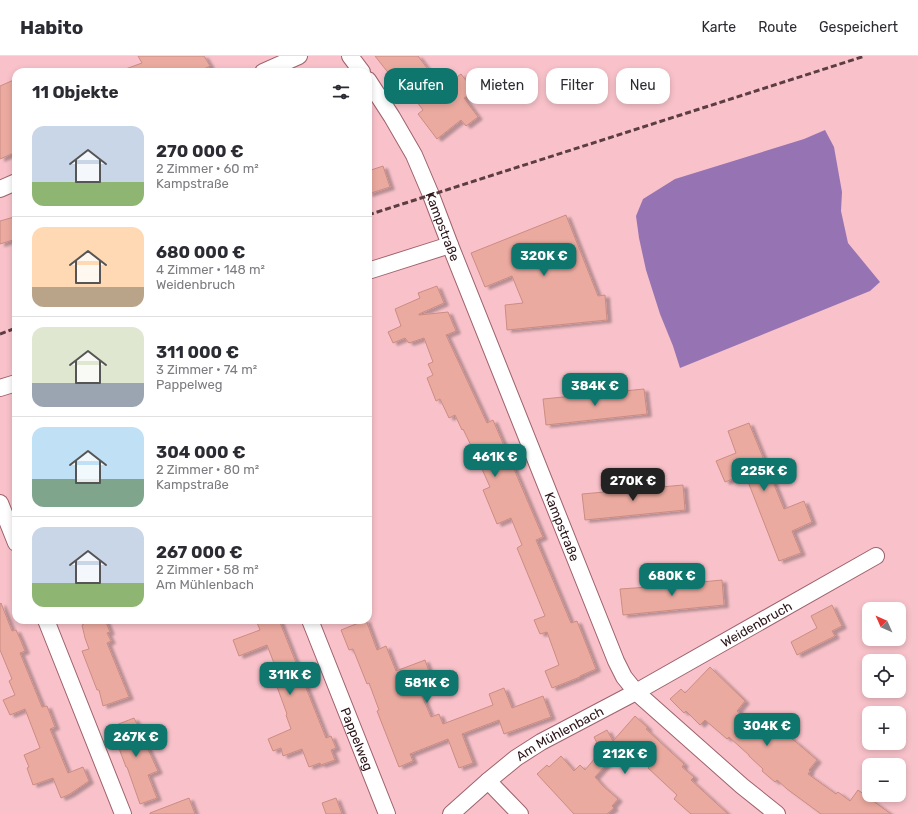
<!DOCTYPE html>
<html lang="de">
<meta charset="utf-8">
<style>
:root{--surface:#fff;--page:#f7f7f7;--text:#2b2b33;--muted:#7c7c81;--line:#e1e1e2;--accent:#0f766e}
body{margin:0;font-family:Rubik,sans-serif;background:var(--page);color:var(--text);height:100vh;display:flex;flex-direction:column;font-size:15px;white-space:nowrap}
*{box-sizing:border-box;margin:0}
p{font-size:13px;color:var(--muted)}
.icon{flex:none;width:22px;height:22px;fill:none;stroke:currentColor;stroke-width:2;stroke-linecap:round;stroke-linejoin:round}
.map{position:relative;flex:1;overflow:hidden}
.details{position:absolute;left:12px;top:12px;width:360px;height:556px;display:flex;flex-direction:column;background:var(--surface);border-radius:12px;box-shadow:0 2px 6px #0003}
.details>*{flex:none}
.banner{position:absolute;left:384px;top:12px;width:380px;height:36px;display:flex;gap:8px}
.needle{width:26px;rotate:315deg}
.buttons{position:absolute;left:862px;top:546px;display:grid;gap:8px}
.buttons a{display:grid;place-items:center;width:44px;height:44px;border-radius:8px;background:var(--surface);box-shadow:0 2px 6px #0003;font-size:20px}
.price{position:absolute;translate:-50% -34px;padding:0 9px;border-radius:8px;background:var(--accent);color:#fff;font-size:13px;line-height:26px;filter:drop-shadow(0 1px 2px #0008)}
.price::after{content:'';position:absolute;left:50%;top:24px;width:12px;height:9px;margin-left:-6px;background:inherit;clip-path:polygon(0 0,100% 0,50% 100%)}
.price.selected{background:#222;color:#fff}
ul{padding:0;list-style:none}
li{display:flex;align-items:center;gap:12px;height:100px;padding:0 20px}
li+li{border-top:1px solid var(--line)}
li span{display:grid;place-items:center;flex:none;width:112px;height:80px;border-radius:12px;color:#555}
li>.icon{margin-inline-start:auto}
span .icon{width:48px;height:48px;fill:#fffc;stroke-width:1}
li b{font-size:17px}
h2{display:flex;justify-content:space-between;align-items:center;height:48px;padding:0 20px;font-size:17px}
.tag{padding:0 14px;border-radius:12px;background:var(--surface);box-shadow:0 2px 6px #0003;font-size:14px;line-height:36px}
.tag.selected{background:var(--accent);color:#fff}
header{display:flex;align-items:center;gap:24px;box-sizing:border-box;height:56px;padding:0 20px;background:var(--surface);border-bottom:1px solid var(--line)}
header strong{font-size:19px}
nav{display:flex;gap:22px;margin-inline-start:auto;font-size:14px}
.map>svg:first-child{display:block}
.water{fill:#9674b3}
.building{fill:#ebaaa0;stroke:#cb8c82;filter:url(#shadow)}
.lines{fill:none;stroke-linecap:round;stroke-linejoin:round}
.minor-casing{stroke:#9e626c;stroke-width:18}
.minor{stroke:#fff;stroke-width:16}
.rail{stroke:#5c3d42;stroke-width:3;stroke-dasharray:6 3;stroke-linecap:butt}
.labels{text-anchor:middle;dominant-baseline:central;stroke-width:3.5;stroke-linejoin:round;paint-order:stroke}
.street-label{font-size:13px;fill:#2b1317;stroke:#fdd3d9}
</style>
<header>
<strong>Habito</strong>
<nav><a>Karte</a><a>Route</a><a>Gespeichert</a></nav>
</header>
<div class="map">
<svg width="918" height="758" viewBox="0 0 918 758">
<defs>
<filter id="shadow"><feDropShadow dx="4.5" dy="2.5" stdDeviation="1" flood-color="#0004"/></filter>
</defs>
<rect width="100%" height="100%" fill="#f9c2ca"/>
<!-- water -->
<path class="water" d="M825,74L834,91L842,136L841,155L848,187L880,226L870,235L680,312L673,290L660,258L646,214L639,182L636,160L643,143L675,123L804,83Z"/>
<!-- building -->
<path class="building" d="M138,0H204L210,10L198,16H120V15L142,7Z
M375,0H418L442,32L461,18L474,35L464,42L478,61L466,70L461,64L437,83L418,58L423,54L410,37L412,35L396,14L390,19Z
M16,23V96L0,103V30Z
M383,110L390,131L368,138V115Z
M566,159L598,240L605,239L607,264L507,274L505,249L523,247L512,220L485,231L471,197Z
M14,161L16,169V183L0,188V165Z
M437,230L444,247L419,258V259L448,256L456,275L446,279L487,367L493,364L543,481L536,484L571,567L577,565L596,613L580,620V621L552,632L545,615L559,609L547,576L540,578L534,564L545,560L517,492L522,489L511,462L497,468L483,434L490,431L478,404L463,373L462,374L455,359L449,362L440,343L436,345L427,322L433,319L428,308L433,306L424,282L409,287L405,282L393,287L388,276L401,270L395,253L420,242L418,237Z
M644,333L647,358L546,369L543,343Z
M749,367L784,453L804,445L812,466L792,475L801,497L779,505L745,418L725,426L716,405L736,397L728,375Z
M683,429L685,454L585,464L582,438Z
M722,524L724,549L623,559L620,533L649,531H650Z
M1,547L12,575L16,574L21,585L25,595L20,597L42,651L47,650L55,671L50,673L68,717L83,711L89,725L70,738L61,742L53,722L33,729L27,712L29,711L24,699L40,692L25,653L10,659L3,644L15,639L9,625L12,623L0,594V548Z
M832,549L842,570L832,575L835,580L797,599L791,586L817,572L811,560Z
M82,564H105L110,576L107,577L111,585L107,587L129,641L103,650L99,634H97L82,595L89,593L85,582L82,569L84,568Z
M256,564H279L326,682L331,680L336,692L331,694L335,704L321,709L320,707L309,711L302,693L283,700L281,692L273,695L268,683L291,673L286,659L287,658L272,617L277,615L267,589L239,600L233,584L260,574Z
M366,564L377,594L386,590L396,615L425,604L432,624L428,626L429,629L419,633L431,661L439,658L443,668L493,649L489,638L504,632L512,652L543,640L551,661L504,678L499,664L462,678L473,707L459,712L448,683L410,698L413,705L399,711L377,655L379,654L369,627L367,628L353,593L349,594L341,574Z
M710,611L745,645L737,655L760,675L769,666L796,686L817,704L809,714L810,715L808,718L836,738L838,736L850,745L858,734L891,758H821L787,733L777,724L775,726L762,715L763,713L749,700V699L729,681L727,683L705,664L700,669L686,655L684,657L670,643L681,633L685,637Z
M635,660L648,672L646,673L684,708L682,711L694,721L691,724L728,758H691L674,743L677,739L648,712L652,708L631,691L617,707L612,702L595,721L603,730L618,743L612,750L614,752L607,758H574L537,718L547,709L549,711L561,700L574,715L580,709L585,714L601,695L594,681L607,674L613,685Z
M134,662L142,678H141L158,715L148,719L157,742L140,748L127,711H126L111,671Z
M189,742L195,758H150V757Z
M336,742L342,758H326L322,747Z"/>
<g class="lines">
<defs>
<g id="minor">
<path d="M350,0L362,16"/>
<path d="M263,16L299,0"/>
<path id="s1" d="M368,24L392,61L414,99L431,139L450,189L616,605L624,621L636,636L742,730L777,758"/>
<path d="M0,133L16,126"/>
<path d="M368,215L450,189"/>
<path d="M0,332L16,327"/>
<path d="M0,447L16,487"/>
<path d="M46,564L123,758"/>
<path id="s2" d="M310,564L387,758"/>
<path d="M488,725L520,758"/>
<path id="s3" d="M451,758L488,725L516,702L541,686L636,636L876,500"/>
</g>
</defs>
<!-- minor casing -->
<use href="#minor" class="minor-casing"/>
<!-- minor -->
<use href="#minor" class="minor"/>
<!-- rail -->
<path class="rail" d="M368,159L865,0
M0,278L16,272"/>
</g>
<g class="labels">
<!-- street labels -->
<g class="street-label">
<text stroke="none"><textPath href="#s1" startOffset="165">Kampstraße</textPath></text>
<text stroke="none"><textPath href="#s1" startOffset="488">Kampstraße</textPath></text>
<text stroke="none"><textPath href="#s3" startOffset="361">Weidenbruch</textPath></text>
<text stroke="none"><textPath href="#s3" startOffset="136">Am Mühlenbach</textPath></text>
<text stroke="none"><textPath href="#s2" startOffset="128">Pappelweg</textPath></text>
</g>
</g>
</svg>
<div class="buttons">
<a><svg class="needle" viewBox="-14 -14 28 28"><path d="M0-13l5 13h-10z" fill="#e53935"/><path d="M0 13l5-13h-10z" fill="#7c7c81"/></svg></a>
<a><svg class="icon" aria-label="locate" viewBox="0 0 24 24"><circle cx="12" cy="12" r="6"/><path d="M12 2v4M12 18v4M2 12h4M18 12h4"/></svg></a>
<a>+</a>
<a>−</a>
</div>
<b class="price" style="left:544px;top:221px">320K €</b>
<b class="price" style="left:595px;top:351px">384K €</b>
<b class="price" style="left:495px;top:422px">461K €</b>
<b class="price" style="left:764px;top:436px">225K €</b>
<b class="price selected" style="left:633px;top:446px">270K €</b>
<b class="price" style="left:672px;top:541px">680K €</b>
<b class="price" style="left:290px;top:640px">311K €</b>
<b class="price" style="left:427px;top:648px">581K €</b>
<b class="price" style="left:767px;top:691px">304K €</b>
<b class="price" style="left:136px;top:702px">267K €</b>
<b class="price" style="left:625px;top:719px">212K €</b>
<div class="banner">
<a class="tag selected">Kaufen</a>
<a class="tag">Mieten</a>
<a class="tag">Filter</a>
<a class="tag">Neu</a>
</div>
<section class="details">
<h2>11 Objekte<svg class="icon" aria-label="filters" viewBox="0 0 24 24"><path d="M4 7h16M4 17h16"/><circle cx="9" cy="7" r="2"/><circle cx="15" cy="17" r="2"/></svg></h2>
<ul>
<li><span style="background:linear-gradient(#c9d6e8 70%,#8fb573 0)"><svg class="icon" aria-label="home" viewBox="0 0 24 24"><path d="M3 11l9-7 9 7M6 9v11h12V9"/></svg></span><div><b>270 000 €</b><p>2 Zimmer · 60 m²</p><p>Kampstraße</p></div></li>
<li><span style="background:linear-gradient(#ffd9b3 75%,#b9a48a 0)"><svg class="icon" aria-label="home" viewBox="0 0 24 24"><path d="M3 11l9-7 9 7M6 9v11h12V9"/></svg></span><div><b>680 000 €</b><p>4 Zimmer · 148 m²</p><p>Weidenbruch</p></div></li>
<li><span style="background:linear-gradient(#dfe7d0 70%,#9aa5b1 0)"><svg class="icon" aria-label="home" viewBox="0 0 24 24"><path d="M3 11l9-7 9 7M6 9v11h12V9"/></svg></span><div><b>311 000 €</b><p>3 Zimmer · 74 m²</p><p>Pappelweg</p></div></li>
<li><span style="background:linear-gradient(#bfe0f5 65%,#7fa58c 0)"><svg class="icon" aria-label="home" viewBox="0 0 24 24"><path d="M3 11l9-7 9 7M6 9v11h12V9"/></svg></span><div><b>304 000 €</b><p>2 Zimmer · 80 m²</p><p>Kampstraße</p></div></li>
<li><span style="background:linear-gradient(#c9d6e8 70%,#8fb573 0)"><svg class="icon" aria-label="home" viewBox="0 0 24 24"><path d="M3 11l9-7 9 7M6 9v11h12V9"/></svg></span><div><b>267 000 €</b><p>2 Zimmer · 58 m²</p><p>Am Mühlenbach</p></div></li>
</ul>
</section>
</div>
